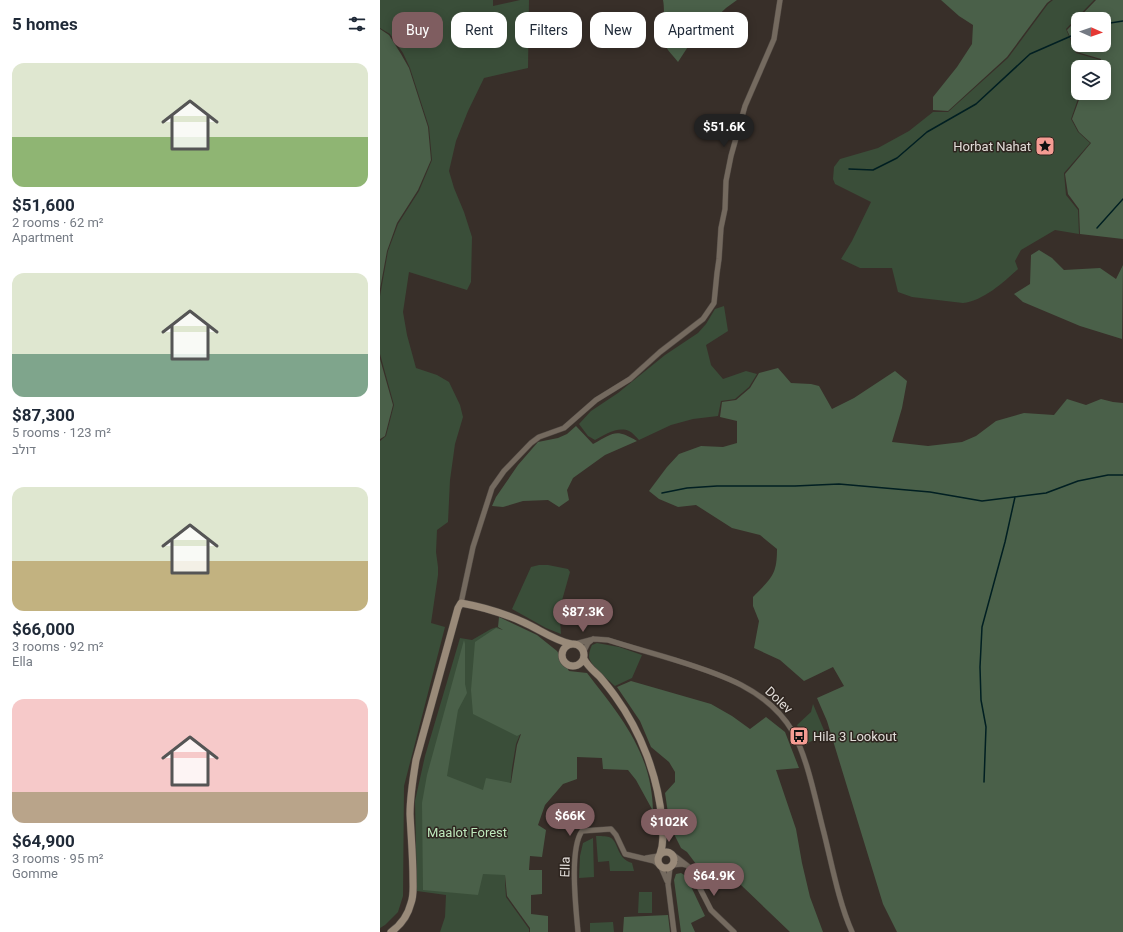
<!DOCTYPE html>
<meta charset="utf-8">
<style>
:root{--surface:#fff;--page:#f6f6f7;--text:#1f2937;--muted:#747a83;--accent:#7f5d60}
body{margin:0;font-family:Roboto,Heebo,sans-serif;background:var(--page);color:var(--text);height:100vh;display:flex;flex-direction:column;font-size:15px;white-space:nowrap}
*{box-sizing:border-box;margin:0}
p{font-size:13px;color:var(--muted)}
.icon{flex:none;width:22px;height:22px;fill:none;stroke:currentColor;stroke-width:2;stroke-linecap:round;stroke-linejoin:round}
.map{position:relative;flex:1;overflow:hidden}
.sheet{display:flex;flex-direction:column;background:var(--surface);width:380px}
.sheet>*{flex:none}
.hud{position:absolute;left:12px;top:12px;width:380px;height:36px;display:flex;gap:8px}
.needle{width:26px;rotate:92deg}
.fabs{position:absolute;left:691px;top:12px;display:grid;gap:8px}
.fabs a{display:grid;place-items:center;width:40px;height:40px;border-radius:8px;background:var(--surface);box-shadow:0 2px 10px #0003;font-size:20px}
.price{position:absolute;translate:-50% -34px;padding:0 9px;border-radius:14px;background:var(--accent);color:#fff;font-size:13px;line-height:26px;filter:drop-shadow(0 1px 2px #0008)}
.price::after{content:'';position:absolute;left:50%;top:24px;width:12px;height:9px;margin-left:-6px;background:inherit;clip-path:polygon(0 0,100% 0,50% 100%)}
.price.on{background:#222;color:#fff}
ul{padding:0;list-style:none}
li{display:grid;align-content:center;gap:8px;height:212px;padding:0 12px}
li span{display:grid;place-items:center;height:124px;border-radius:12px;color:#555}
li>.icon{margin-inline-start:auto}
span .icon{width:72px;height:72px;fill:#fffc;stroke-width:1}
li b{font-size:17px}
h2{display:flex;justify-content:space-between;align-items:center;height:48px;padding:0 12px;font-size:17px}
.chip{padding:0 14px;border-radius:12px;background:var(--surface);box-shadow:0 2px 10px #0003;font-size:14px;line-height:36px}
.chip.on{background:var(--accent);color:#fff}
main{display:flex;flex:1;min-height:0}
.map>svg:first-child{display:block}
.green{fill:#3a4e39}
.forest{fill:#4a6049;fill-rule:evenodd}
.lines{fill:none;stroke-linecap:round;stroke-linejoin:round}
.stream{stroke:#011f22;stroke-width:1.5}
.street-casing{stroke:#534b45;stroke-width:6}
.secondary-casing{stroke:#534b45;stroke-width:8}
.street{stroke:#746a5f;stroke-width:5}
.secondary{stroke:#998a79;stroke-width:7}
.labels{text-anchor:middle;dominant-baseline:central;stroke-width:3;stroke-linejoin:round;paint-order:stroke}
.poi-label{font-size:13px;fill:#e2ddd9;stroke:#2e251f;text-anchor:end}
.street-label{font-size:13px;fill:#e2ddd9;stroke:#2e251f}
.park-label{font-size:13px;fill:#bee8bc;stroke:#2e251f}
</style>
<main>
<section class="sheet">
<h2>5 homes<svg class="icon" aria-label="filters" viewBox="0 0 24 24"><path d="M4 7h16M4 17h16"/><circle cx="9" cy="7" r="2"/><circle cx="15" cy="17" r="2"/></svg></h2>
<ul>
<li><span style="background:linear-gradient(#dfe7d0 60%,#8fb573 0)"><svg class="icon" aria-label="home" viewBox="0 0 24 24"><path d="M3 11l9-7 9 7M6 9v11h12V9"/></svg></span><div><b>$51,600</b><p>2 rooms · 62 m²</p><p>Apartment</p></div></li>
<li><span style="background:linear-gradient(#dfe7d0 65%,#7fa58c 0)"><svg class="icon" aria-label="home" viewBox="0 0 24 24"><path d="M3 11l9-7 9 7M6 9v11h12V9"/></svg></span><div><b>$87,300</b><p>5 rooms · 123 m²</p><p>דולב</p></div></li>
<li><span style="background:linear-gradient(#dfe7d0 60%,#c2b280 0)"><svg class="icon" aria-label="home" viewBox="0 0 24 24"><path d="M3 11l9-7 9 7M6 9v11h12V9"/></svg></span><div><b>$66,000</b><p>3 rooms · 92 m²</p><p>Ella</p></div></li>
<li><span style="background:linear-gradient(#f6c9c9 75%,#b9a48a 0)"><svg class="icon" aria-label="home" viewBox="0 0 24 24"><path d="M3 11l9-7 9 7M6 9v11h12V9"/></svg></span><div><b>$64,900</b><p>3 rooms · 95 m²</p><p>Gomme</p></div></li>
</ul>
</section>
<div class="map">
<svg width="743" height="932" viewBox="0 0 743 932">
<rect width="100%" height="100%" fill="#382f29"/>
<!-- green -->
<path class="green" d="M0,0H113V6L140,0H149L148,68L104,78L88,111L76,141L69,171L74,188L84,212L92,237L91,282L87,290L29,272L23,312L27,335L36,368L57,375L69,382L80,405L83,417L75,444L70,480L68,522L57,530L56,552L58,567V575L51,623L65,627L24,786L23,896L18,912L5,925L0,928V441L6,436L14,405L0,354V296L8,251L18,224L39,191L52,160L49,127L30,68L23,53L10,34L0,28Z
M673,0H714L686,29L696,53L720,60V67H698V93H702L699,96L691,119L698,132L710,143L684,173L686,195L698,210L699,234L675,230L641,250L635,261L638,269C624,282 603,301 583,303L532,297L518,292L512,268H480L461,259L472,241L491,202L455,184L453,179L454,167L460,159L498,148L529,131L553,112H568L628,58L668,4Z
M344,306L348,331L326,345L331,365L343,379L366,371L377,374L369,387L355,399L341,401L338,416L313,419L291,425L259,440C256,437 253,433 249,431C238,426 224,435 215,440L208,436L199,424L211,411L238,393L285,355L318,333L326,324L335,309Z
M159,565H168L188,569L190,572L181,604L180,620L181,634L166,628L132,609L151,567Z
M117,627L147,646L144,725L136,744L132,768L125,839V883L126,897L149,929V932H60L65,917L66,895L37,891L35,801L45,756L80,638L92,640L111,629Z
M217,643L239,647L262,655L252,678L235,686C228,679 211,667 209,657C209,653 210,649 212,645Z
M433,704L446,735L425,744L417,725L431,712Z
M216,836C220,836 226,836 229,837C239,840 236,859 252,863L254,871H230L229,861L218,862Z
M213,838L214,877L199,878L200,856L203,843Z
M259,892H272V913H258Z
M233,922L234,932H210V923Z"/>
<!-- forest -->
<path class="forest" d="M283,0H357L346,8L313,39L298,62C295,58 291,54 288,50C280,37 286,15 283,0Z
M561,0H671L667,3L627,57L568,111L553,110V97L577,67L592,44L593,25L579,16Z
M716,0H743V239L700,234L699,209L688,194L685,174L711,143L699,132L692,119L700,97L704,93H724V67H721V59L697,52L687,30ZM698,19H724V45H698Z
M0,29L9,35L21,54L29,68L48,127L51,160L38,190L17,223L7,251L0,289Z
M659,250L672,258L684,270L720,268L736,279L743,265L742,339L700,326L643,302L634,294L650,284L651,255Z
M0,359L13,405L5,436L0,439Z
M398,368L411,383L431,384L439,386L452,409L474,398L515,371L527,381L522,408L512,442L548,446L582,442L596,436L616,421L644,413L674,415L687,399L706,405L721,399L733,402L743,403V932H517L503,904L447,721L437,698L464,686L453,667L424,681L400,660L374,648L379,621L373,606V597C391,578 397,576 397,549L380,535L352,528L316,505L298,507L279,499L269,491L287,467L299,454L321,446L343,447L357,443V421L340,417L342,402L356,400L370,388L379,373Z
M196,426L213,444C234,433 235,428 257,441L225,455L193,478L187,490L189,500L179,507L168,500L143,501L123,507L112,506L116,497L138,465L158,442L178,438L187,434Z
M119,617L157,635L177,651L189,671L207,673C241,717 272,753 273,811L256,780L248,770L223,769L222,758L197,757V779L183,784L165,805L158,825L166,830L162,857L150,856L149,870H162V894L151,895V914L168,916V932H150V928L127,896L125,875L103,874L98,895L43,890L42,803L47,775L84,640L85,644V684L87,693L78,710L67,776L103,790L106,778L131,783L137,745L141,734L137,736L93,714L91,690L95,642L116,628L123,630L118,627Z
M251,681L331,704L352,716L370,729L386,717L405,732L419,768L396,770L416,829L422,863L430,897L443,932H410L338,863L322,872L307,852L301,848L291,828L288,813L285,793L295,782V772L289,762L271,747L260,721L237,687Z
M301,873L306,876L325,916L311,923L315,932H301L294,880L296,874Z
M288,915L290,932H243L244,917Z"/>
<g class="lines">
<!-- stream -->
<path class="stream" d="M724,24L743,21
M469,169L493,170L517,158L547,132L596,104L650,54L698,33
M717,228L743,199
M282,493L307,488L337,486H415L459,484L550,492L602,501L666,493L698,481L728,475H743
M604,782L606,727L601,700L600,667L602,627L625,542L635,497"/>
<defs>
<path id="street" d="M81,603L93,547L112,488L124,471L151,443L159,437L184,428L216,400L250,379L280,352L323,319L334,303L337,273L339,259L341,228L345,209L346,181L351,156L365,106L394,39L400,0
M195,644L214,639L228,640C250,647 272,653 295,660C340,674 388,689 413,732C428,759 436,803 444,833C452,865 459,903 472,932
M204,651L208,643L213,639
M292,854L309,867L331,910L354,932
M266,858L278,856
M293,865L302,864L306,865
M281,867L287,881
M290,868L288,884L294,932
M198,932C196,909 189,849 202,831L231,829L236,835L245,854L274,861L279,865"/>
<path id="secondary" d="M182 655a11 11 0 1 1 22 0a11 11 0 1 1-22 0Z
M204,659C208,667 214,671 220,677C225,683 230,689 235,696C261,732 278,776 282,821C283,833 284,843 280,854
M278 860a8 8 0 1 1 16 0a8 8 0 1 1-16 0Z
M11,932C21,925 28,915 31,903C34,895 33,887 33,879C33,857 31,836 30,814C30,796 33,778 36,760L78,608L81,603C103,607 123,613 143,622C159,629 173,640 191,644"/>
</defs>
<!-- street casing -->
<use href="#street" class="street-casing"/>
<!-- secondary casing -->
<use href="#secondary" class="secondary-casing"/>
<!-- street -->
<use href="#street" class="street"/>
<!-- secondary -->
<use href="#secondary" class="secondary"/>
</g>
<!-- icons -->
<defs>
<symbol id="sight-square" viewBox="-11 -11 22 22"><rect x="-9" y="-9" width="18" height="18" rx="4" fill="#f59c93" stroke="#2e251f"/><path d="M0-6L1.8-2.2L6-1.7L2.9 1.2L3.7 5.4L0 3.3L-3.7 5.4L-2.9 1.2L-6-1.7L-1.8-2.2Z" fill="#111"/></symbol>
<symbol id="bus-square" viewBox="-11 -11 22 22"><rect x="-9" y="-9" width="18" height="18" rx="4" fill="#f59c93" stroke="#2e251f"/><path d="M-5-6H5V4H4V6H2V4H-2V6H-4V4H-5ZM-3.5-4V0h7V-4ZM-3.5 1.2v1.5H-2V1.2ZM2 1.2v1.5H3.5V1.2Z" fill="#111"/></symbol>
</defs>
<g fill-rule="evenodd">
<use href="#sight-square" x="654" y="135" width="22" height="22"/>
<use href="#bus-square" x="408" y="725" width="22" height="22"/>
</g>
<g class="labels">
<!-- poi labels -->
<g class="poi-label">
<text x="651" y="146">Horbat Nahat</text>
<text x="433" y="736" text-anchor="start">Hila 3 Lookout</text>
</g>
<!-- street labels -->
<g class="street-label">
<text transform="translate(399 700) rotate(43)">Dolev</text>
<text transform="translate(185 867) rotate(-88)">Ella</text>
</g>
<!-- park labels -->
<g class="park-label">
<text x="87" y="832">Maalot Forest</text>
</g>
</g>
</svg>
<div class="fabs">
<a><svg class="needle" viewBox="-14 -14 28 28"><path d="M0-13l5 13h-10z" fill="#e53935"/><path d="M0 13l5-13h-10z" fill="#747a83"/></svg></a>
<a><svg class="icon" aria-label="layers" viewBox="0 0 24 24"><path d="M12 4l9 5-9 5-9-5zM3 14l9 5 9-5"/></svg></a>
</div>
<b class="price on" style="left:344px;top:148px">$51.6K</b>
<b class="price" style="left:203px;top:633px">$87.3K</b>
<b class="price" style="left:190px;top:837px">$66K</b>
<b class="price" style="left:289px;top:843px">$102K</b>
<b class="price" style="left:334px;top:897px">$64.9K</b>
<div class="hud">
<a class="chip on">Buy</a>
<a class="chip">Rent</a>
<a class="chip">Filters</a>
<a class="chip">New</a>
<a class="chip">Apartment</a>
</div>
</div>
</main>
